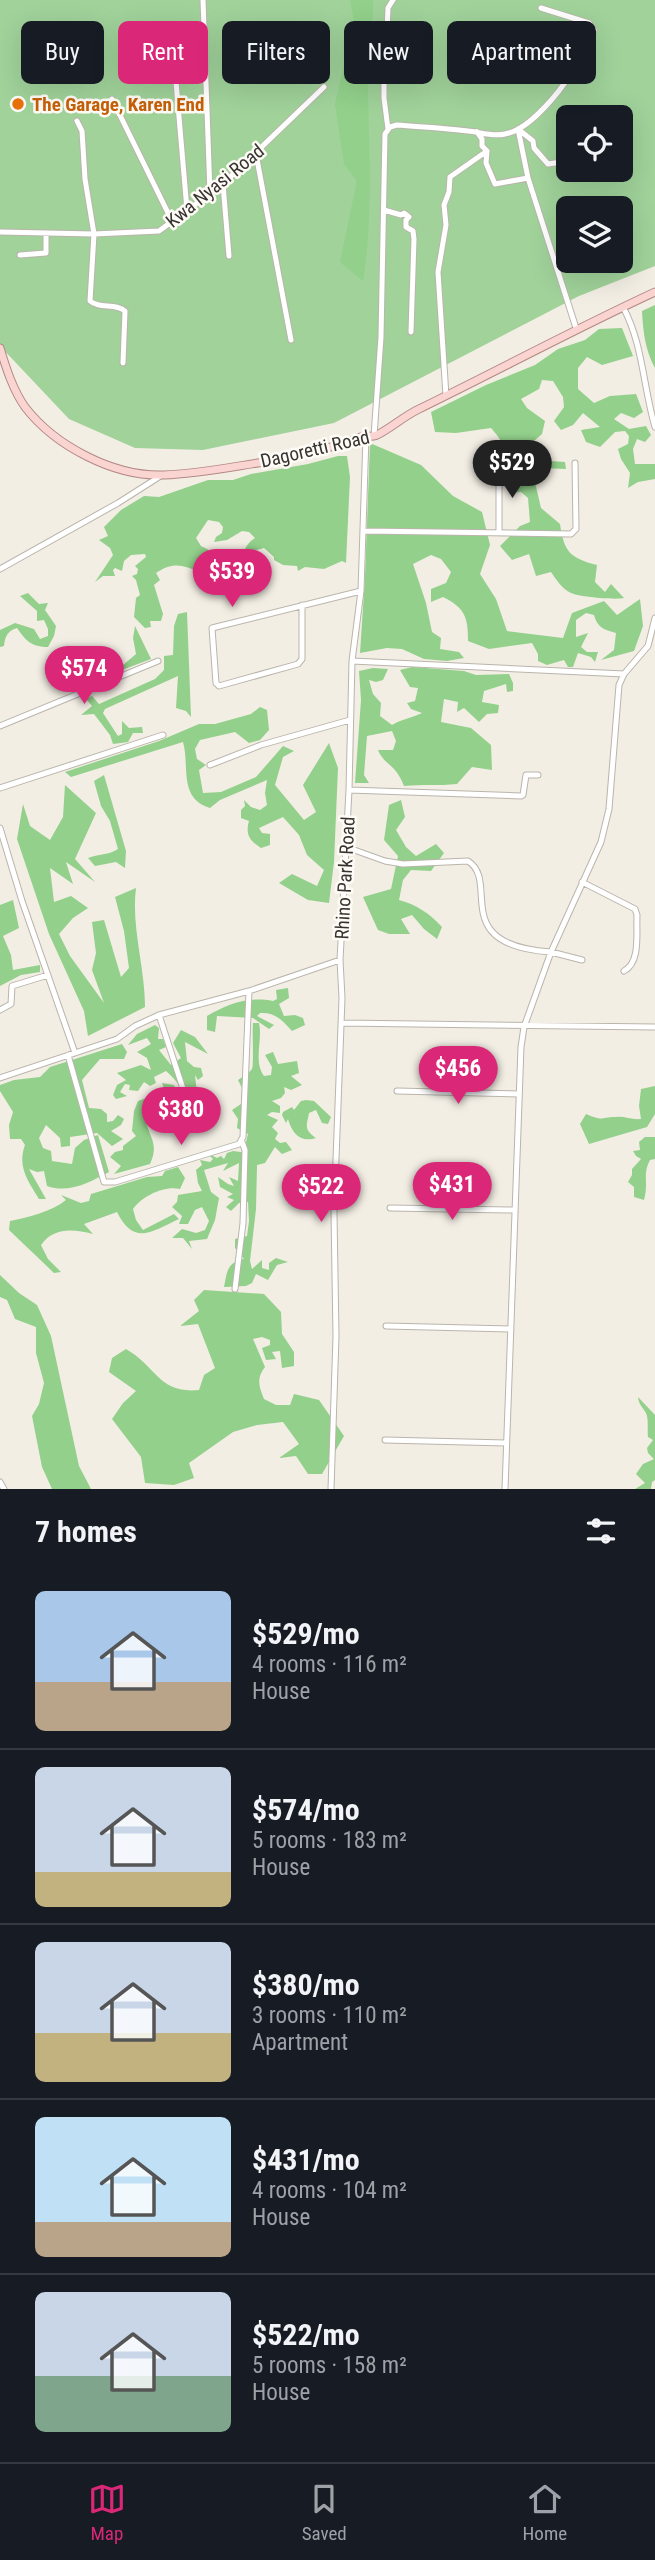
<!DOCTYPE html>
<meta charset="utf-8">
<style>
:root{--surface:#171b24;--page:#20242c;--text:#f1f3f6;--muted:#9ea1a6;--line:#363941;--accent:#db2777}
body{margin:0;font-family:"Roboto Condensed",sans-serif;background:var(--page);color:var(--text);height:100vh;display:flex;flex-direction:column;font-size:26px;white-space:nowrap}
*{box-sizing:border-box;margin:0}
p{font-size:23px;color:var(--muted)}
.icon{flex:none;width:38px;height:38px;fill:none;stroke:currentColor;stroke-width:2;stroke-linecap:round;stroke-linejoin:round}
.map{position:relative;height:1489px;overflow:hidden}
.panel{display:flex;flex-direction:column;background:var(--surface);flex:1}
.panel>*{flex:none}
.top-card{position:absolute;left:21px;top:21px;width:614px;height:63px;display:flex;gap:14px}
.controls{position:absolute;left:556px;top:105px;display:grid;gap:14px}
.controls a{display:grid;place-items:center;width:77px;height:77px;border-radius:10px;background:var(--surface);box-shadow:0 7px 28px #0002;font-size:35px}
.price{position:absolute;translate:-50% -60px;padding:0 16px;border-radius:24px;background:var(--accent);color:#fff;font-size:23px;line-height:46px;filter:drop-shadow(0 2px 4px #0008)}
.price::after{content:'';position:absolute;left:50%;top:42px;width:21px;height:16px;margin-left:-10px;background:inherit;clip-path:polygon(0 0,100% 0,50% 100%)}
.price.selected{background:#222;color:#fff}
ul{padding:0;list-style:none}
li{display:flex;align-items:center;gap:21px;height:175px;padding:0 35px}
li+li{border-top:2px solid var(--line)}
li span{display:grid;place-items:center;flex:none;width:196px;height:140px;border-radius:10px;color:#555}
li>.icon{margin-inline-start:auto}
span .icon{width:84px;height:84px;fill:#fffc;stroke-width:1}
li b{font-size:30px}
h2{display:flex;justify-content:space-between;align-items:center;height:84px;padding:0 35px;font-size:30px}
.tag{padding:0 24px;border-radius:10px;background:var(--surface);box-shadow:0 7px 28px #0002;font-size:24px;line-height:63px}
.tag.selected{background:var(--accent);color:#fff}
.dock{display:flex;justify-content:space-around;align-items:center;height:98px;border-top:2px solid var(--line);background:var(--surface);font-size:19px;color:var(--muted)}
.dock a{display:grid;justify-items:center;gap:4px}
.dock .selected{color:var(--accent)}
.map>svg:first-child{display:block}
.green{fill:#a0d29a;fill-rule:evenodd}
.forest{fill:#92d08b}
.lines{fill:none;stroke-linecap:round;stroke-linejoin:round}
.minor-casing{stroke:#bab5ac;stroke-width:7}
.major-casing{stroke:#b38985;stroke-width:9}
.minor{stroke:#fff;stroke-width:5}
.major{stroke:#fad4d1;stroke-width:7}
.food-dot{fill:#e8710a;stroke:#fefbf6;stroke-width:2.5}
.labels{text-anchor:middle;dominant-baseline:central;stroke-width:5;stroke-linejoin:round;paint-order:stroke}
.food-label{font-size:19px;font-weight:bold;fill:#c56008;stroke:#fefbf6;text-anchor:start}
.street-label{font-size:19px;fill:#363430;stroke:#fefbf6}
</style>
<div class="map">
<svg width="655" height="1489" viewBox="0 0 655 1489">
<rect width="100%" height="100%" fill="#f3eee4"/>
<!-- green -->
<path class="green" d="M0,0H655V266L579,296L334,423L203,450L135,448L69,419L0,346ZM569,117H621V170H569ZM569,208H621V261H569Z"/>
<!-- forest -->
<path class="forest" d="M350,0H373C374,25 368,50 368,75C368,143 374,214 363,281L340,262L357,181L344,164L335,104L354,21Z
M655,305V368C645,350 643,331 642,311Z
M622,328L633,356L602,365L587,357L578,368V389L594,403L610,396L636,394L643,412L634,418L621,413L614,419L629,429L646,426L651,435L645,442L637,439L633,449L635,464H655V479L638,482L628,488L630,473L621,459L618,449L628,444L629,436L625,431L615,432L600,447L586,442L581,430L600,427L583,413L573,425L561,430L554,421L564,407L563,397L553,381L542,380L539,389L521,399L527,408L545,421L542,434L533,442L537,460L565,462L566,469L540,468L534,478L541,508L560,524C564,552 570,558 597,565L595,582L605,592L611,584L624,598C615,600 580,597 571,593C562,589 556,579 551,572L536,576L529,554L512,560L500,546L520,526L530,522L528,498L521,492L510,493C518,471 506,444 491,428L456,433L435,432L431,412L486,385L535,365L558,349L585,340L599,329Z
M370,443L421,465L453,496L482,512L490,545L480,574L496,599L507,631L563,638L572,613L604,601L617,615L640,599L643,626L634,651L601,660L614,650L616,633C604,630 597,627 594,615L586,613L576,620V637L588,633L581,647L587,652H598L595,662L591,657L578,653L573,667H568L564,660L547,665L538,661V654L532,643L489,649L468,641C468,617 465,608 443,597L431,602V589L446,583L451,572L441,559L431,555L413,564L426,603L432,632L441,638L440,649L459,652L464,658L447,661L424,659L402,649L387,648L360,653L365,577Z
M338,456H347L350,477L346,563L342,561L324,569L305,567L298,571L297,566L283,565L274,560V557L264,548L253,551V583L244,589C242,571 237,549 255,538L249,532L242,531L227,540L214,542L216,537L222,533L223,527L219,522L208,520L196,538L201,546L209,550L205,553L206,561L198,563L197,568L200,573C183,564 172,562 156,573L160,580L154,585L163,614L161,621H150L151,627L145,628L134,617L136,598L140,595L136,580L132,576L137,574L138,569L135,566L146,557L145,554L131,555L124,561L122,571L115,568L113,570L115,576H103L95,582L113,555L110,548L99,540L108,536L104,527L121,510L144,496L159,497L208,480H233L251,474L308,464Z
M28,593L39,604L48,603L45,610L56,626L54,636L48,647C32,647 26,641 17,628C7,631 5,637 4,646L0,647V630L15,623L34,629L40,639L48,636V629L44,620L37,621V611L20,596Z
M187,612L191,717L186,711L176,708L178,676L105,709L103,713L118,736L122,734V721L129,728L142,727L143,733H133L128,742L113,744L110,735L94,714L81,715L92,706L86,699L92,696L99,704L155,679L164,670V656L173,655L174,626L178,614Z
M135,626L151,659L72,689L67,677L68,667L85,676L123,665L136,654L133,638Z
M412,667L464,671L476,675L509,674L513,683V691L507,692L506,684L484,691L482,702L499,705L498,713L487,714L479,722L464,708L457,712L458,702L444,699L441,722L471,728L491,745L492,770L472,767L457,784C439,786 422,784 404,786C396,764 384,765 378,750H393L396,741L392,731L367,736L364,775L369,783H355L361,700L359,671L373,668L388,669L383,680L376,682L369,680L373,694L381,703L380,716L392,725C402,719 411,718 422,713L411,709L407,703L415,701L418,688L410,687L400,670Z
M260,707L267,710L269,730L260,740L249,743L235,732L200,740L195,749L197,759L206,765L199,770L203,793L221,792L256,777L283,746L294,751L283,757L275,785L304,820L316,812L303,785L329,743L338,768L334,862L329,903L308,900L279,883L292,874L317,886L324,870L307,855L299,835L283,817L259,828L262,833L270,834V845L261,848C250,841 245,835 249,821L241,818V810L245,806L244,800L251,807L260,810L267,805L265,793L267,780L220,800L210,808C178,798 190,767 183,742L71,777L65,772L159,741L199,724H215L251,714Z
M104,775L126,851L125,868L116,862L95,866L88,858C98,854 109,855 118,849L110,821L101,806L94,781Z
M65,785L96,813L75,859L95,882L66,862L73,884L50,868L54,902L71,896L88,908L73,918L59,934L70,956L104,1003L92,970L96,953L92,922L104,920L121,977L129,968L124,931L115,897L136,888C131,927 145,967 145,1007L88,1036L84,1011L49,934L17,839L23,804L30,826L50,840L63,817Z
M401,800L405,817L396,830L406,847L416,856L436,844L444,853L431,871L411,870L403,880L399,900C417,905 429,913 442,927L437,939L424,929L412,915L401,919L410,934H389L378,930L363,897L391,889L398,856L384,840L389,805Z
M13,900L19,928L3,936L11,955L13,970L40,965V972L21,975L0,986V905Z
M288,988L289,998L279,1004L284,1016L295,1015L303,1018L305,1025L292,1031C282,1020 275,1012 260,1013L257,1016L274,1025L269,1029L253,1018L217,1016L215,1032L207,1030V1016C227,1004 249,996 273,1001L277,999L276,990Z
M253,1023H259C263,1040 253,1061 264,1076L271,1075L272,1067L265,1055L273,1052L278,1064L297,1061L299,1073L291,1076L302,1085L291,1090L284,1087L285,1093L281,1098L272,1101L280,1106V1113L272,1112L267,1115L278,1120L272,1127L278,1133L275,1139L280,1143L286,1142L292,1150L282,1154L275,1147L265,1163L257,1165L256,1209L250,1261L252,1269L262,1260V1268L269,1270V1263L276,1258L288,1262L277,1265L268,1280L256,1274L252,1283L246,1286L224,1287C227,1272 227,1262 244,1259L235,1248V1239L247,1236L249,1221L248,1202L239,1203L231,1211L226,1207L234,1200L227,1197L233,1194L220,1187L218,1177L228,1184L234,1186L229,1177L238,1181L239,1163L223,1171L228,1163L204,1170L211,1192L219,1198L215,1220L207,1239L189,1241L192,1249L183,1238H172L182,1229L196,1233L205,1230L209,1221L202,1207L195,1210L188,1224H179L182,1216L172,1207L177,1202L178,1195L202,1191L198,1183L196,1170L202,1165L200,1160L210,1162L213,1159L210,1156H213L217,1158L221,1156L224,1159L227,1153L233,1151L248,1153L246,1142L248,1134L237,1128L238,1119L232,1110L241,1104L242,1088L238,1080C243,1077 249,1073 252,1069C254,1065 252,1031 253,1023Z
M155,1025L159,1028L158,1039H163L166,1047L159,1050L171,1065L181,1058L173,1043L181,1030L195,1037L208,1054L185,1042L187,1061L194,1067L201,1068L203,1076L198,1080L195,1075L197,1093L202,1098L209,1118L183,1131L181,1127L188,1123V1110L192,1099C181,1090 177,1080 166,1071L154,1077L156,1083L150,1086L144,1082L138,1091L129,1090L130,1085L125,1084L120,1092L127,1096L116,1099L113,1095L117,1085L126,1080L117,1073L141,1065L151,1070L147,1058L137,1052L151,1044L147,1038L128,1045L137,1034Z
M122,1044L127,1052L124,1059H100L82,1080L89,1108L101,1109L107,1114V1122L113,1121L118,1115L124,1119L121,1125L111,1131L123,1139L112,1146L97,1133L70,1137V1146L61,1147L60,1138L46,1125L39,1138L43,1148L51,1151L52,1161L72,1164L75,1148L84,1140L98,1135L109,1172C90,1182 69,1194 47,1186L44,1171L37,1172L29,1169L46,1199H39C28,1181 17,1167 25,1145L21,1139H10L9,1125L13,1112L0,1091V1085L14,1080L40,1077L50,1067Z
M162,1083L174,1085L182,1109L170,1103L146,1107C142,1135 162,1138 150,1164L114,1174L121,1166L110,1157L115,1152L123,1150V1146L136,1136L132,1131L134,1111L138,1101L165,1091Z
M655,1086V1114L647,1127L589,1144L580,1124L586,1114C605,1122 599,1117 616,1117C624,1116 632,1120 641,1119L639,1106L641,1089Z
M306,1100L314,1101L331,1117L328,1124L322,1123L316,1110L309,1113C307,1125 303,1129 316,1138C300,1143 292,1133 288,1119L286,1123L282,1115L283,1112L292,1107L294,1110L301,1101Z
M645,1137H655V1159L650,1160C642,1175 649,1182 644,1200L634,1197V1187L628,1182L632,1175V1169L641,1159L636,1156L633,1151L640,1150L639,1142Z
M178,1167L185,1178L180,1189C165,1185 142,1196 133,1209L136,1220L143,1230L174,1214L179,1219C151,1232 134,1246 117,1212L84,1224L93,1234C73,1229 54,1227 41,1245L48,1259L61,1272L54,1273L9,1230L10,1221C29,1217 51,1212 66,1200L61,1195L81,1203L89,1201L91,1194L147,1177L162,1176L165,1171Z
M0,1275L19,1293L37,1305L51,1336L79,1466L91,1489H52L42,1467L32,1416L39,1404L44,1383L36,1353V1327L15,1319L7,1300L0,1297Z
M204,1290L264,1294L281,1312L282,1334L294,1352V1366L282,1368L280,1351L272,1352L276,1359L266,1360L262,1348L270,1345V1340L262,1337L253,1339L265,1367C256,1378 259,1387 264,1399L276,1405H290L294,1394L319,1400L344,1436L322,1474H308L296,1456L279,1458L299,1444L283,1422L257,1425L233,1432L189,1463L194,1478L174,1485L145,1483L141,1457L112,1419L123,1403L136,1391L109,1372L112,1358L126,1349C157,1367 159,1394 199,1390L204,1375L215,1368L198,1324L180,1326L199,1311L194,1300Z
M638,1397L655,1415V1480L652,1482L651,1489H635L645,1483L636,1474L643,1464L654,1459L648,1453L647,1448L653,1440L648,1437C647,1430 649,1420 646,1413C642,1406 639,1405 638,1397Z"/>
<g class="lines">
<defs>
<path id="minor" d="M203,0L210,193
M386,53L388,8L393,0
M175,70L187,210
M112,99L173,223
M77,121L82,131L85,179L94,234L90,301C99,309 116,303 125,311L123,363
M388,129L384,98V57L390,51L417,46
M477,132L482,139V146L487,151L486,163L495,184L528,178
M256,154L291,340
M569,161L548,164L534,148L533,141L518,129L528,178L576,328
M223,184L229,256
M384,210L401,215L404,213L409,217L406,220V227L413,231L414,239L411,332
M0,232L94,234L159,231L223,184L324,87
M20,255L46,253V233
M623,307C643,344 643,386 655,427
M446,396L438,272L446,225L444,205L449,192L450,177L487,151
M374,436L381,337L385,134L390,127L397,125C421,127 444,128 468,131C479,132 493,137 505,134C537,129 586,60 594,30L589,23L541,8
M363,531L571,534L576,529L575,463
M499,533V467
M0,569L118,503L162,475
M302,605V659L298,664L219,686L216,683L212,628L361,591
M352,661L624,674
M0,726L158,661
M210,765L261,745L350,720
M0,788L163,735
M349,790L521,796L523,795L526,775H538
M0,828L22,901L75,1053
M346,847L385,861L403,864L468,861C501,882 447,945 551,952L601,842L609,809L619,685L624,674L648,646L655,618
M582,882L635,909L637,915C636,933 641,962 624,971
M0,1010L11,1004L12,986L48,975
M159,1015L187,1101
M341,1023L655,1027
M68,1055L104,1182H115L239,1144L243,1137L249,991
M0,1078L117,1039L135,1026L159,1015L249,991L340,960
M397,1091L519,1094
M390,1208L515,1210
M235,1289L243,1223L245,1150L242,1142
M386,1326L511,1329
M385,1440L506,1443
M0,1482L4,1489
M331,1489L336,1336L334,1213L342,998L340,960L349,790L352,661L361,591L366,436
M505,1489L521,1047L524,1027L551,952L582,960"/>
<path id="major" d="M0,348C6,368 13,390 25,407C55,446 114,477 164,475C197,474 231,467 264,462C297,456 330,449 361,437C367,436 372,437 377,435C391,428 403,417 417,410C497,371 575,329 655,292"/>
</defs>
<!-- minor casing -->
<use href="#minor" class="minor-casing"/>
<!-- major casing -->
<use href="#major" class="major-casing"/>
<!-- minor -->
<use href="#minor" class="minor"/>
<!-- major -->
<use href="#major" class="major"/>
</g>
<!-- markers -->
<circle class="food-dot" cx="18" cy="104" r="7"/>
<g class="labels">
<!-- food labels -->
<g class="food-label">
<text x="32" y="104">The Garage, Karen End</text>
</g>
<!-- street labels -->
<g class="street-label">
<text transform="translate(215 186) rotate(-39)">Kwa Nyasi Road</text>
<text transform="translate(315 449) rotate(-13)">Dagoretti Road</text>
<text transform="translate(345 878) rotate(-87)">Rhino Park Road</text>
</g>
</g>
</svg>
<div class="controls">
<a><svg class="icon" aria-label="locate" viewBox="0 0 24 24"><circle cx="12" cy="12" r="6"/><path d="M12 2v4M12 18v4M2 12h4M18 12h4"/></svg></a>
<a><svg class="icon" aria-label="layers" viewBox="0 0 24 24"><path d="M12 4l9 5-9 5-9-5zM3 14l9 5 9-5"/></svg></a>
</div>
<b class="price selected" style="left:512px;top:500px">$529</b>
<b class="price" style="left:232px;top:609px">$539</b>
<b class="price" style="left:84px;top:706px">$574</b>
<b class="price" style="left:458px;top:1106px">$456</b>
<b class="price" style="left:181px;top:1147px">$380</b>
<b class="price" style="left:452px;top:1222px">$431</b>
<b class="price" style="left:321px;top:1224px">$522</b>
<div class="top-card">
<a class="tag">Buy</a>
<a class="tag selected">Rent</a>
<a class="tag">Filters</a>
<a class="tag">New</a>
<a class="tag">Apartment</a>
</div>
</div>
<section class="panel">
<h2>7 homes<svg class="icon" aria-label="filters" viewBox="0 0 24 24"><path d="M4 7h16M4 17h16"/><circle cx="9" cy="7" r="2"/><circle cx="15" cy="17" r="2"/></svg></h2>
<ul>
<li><span style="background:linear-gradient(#a9c7e8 65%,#b9a48a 0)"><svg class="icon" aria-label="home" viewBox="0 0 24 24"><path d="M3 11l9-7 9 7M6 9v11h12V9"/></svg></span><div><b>$529/mo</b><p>4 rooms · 116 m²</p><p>House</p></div></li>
<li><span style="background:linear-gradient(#c9d6e8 75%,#c2b280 0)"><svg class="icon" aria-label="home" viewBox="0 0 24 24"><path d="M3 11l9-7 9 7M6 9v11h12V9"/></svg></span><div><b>$574/mo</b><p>5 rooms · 183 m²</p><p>House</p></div></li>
<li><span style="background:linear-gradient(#c9d6e8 65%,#c2b280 0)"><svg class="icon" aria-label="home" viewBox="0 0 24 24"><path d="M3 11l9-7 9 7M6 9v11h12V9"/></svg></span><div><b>$380/mo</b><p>3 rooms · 110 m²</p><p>Apartment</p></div></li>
<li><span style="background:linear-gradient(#bfe0f5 75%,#b9a48a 0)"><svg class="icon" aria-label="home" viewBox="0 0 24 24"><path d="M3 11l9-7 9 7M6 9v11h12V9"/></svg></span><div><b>$431/mo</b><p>4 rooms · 104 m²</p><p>House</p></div></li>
<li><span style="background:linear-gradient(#c9d6e8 60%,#7fa58c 0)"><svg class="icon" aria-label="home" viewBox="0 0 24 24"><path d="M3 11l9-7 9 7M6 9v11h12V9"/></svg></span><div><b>$522/mo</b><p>5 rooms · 158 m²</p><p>House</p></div></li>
</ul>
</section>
<nav class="dock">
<a class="selected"><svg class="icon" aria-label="map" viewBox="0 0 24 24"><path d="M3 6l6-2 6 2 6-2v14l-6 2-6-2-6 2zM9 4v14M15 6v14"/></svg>Map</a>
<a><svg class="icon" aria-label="saved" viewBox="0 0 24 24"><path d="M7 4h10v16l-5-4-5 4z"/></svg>Saved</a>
<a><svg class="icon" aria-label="home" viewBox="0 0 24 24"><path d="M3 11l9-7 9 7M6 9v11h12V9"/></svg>Home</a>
</nav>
